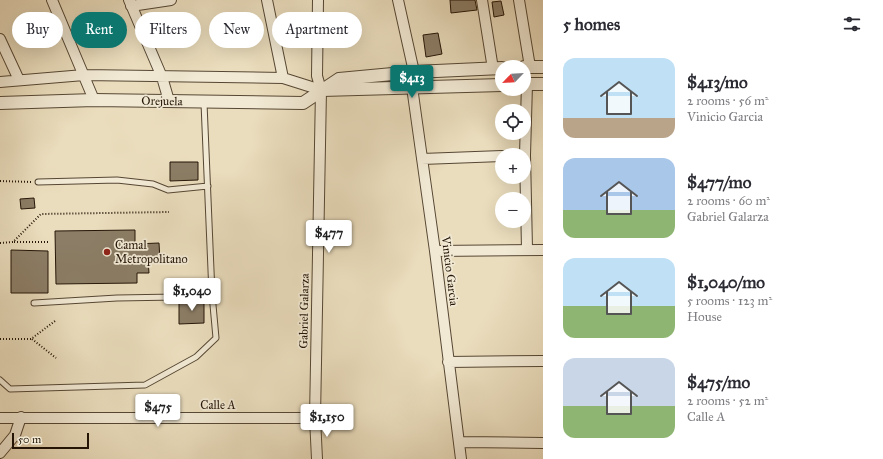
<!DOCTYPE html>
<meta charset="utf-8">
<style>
:root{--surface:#fff;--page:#f7f7f7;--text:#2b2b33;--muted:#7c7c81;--accent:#0f766e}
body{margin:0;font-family:"IM FELL Great Primer",serif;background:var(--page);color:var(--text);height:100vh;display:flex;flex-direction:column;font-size:15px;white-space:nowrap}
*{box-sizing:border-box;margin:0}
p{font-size:13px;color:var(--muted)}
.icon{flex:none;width:22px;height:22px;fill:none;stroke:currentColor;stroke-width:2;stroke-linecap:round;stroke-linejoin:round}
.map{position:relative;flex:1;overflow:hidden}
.panel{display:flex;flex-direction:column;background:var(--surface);width:340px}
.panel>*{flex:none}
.banner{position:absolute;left:12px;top:12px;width:380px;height:36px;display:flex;gap:8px}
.needle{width:26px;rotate:245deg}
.buttons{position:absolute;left:495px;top:60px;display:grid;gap:8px}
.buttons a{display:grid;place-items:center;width:36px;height:36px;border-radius:50%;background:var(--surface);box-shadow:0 4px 16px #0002;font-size:20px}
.scale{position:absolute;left:12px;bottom:10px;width:77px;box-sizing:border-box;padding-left:4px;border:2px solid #241507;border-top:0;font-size:11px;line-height:14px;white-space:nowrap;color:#241507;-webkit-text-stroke:3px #f1e9d4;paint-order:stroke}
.price{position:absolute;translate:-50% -34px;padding:0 9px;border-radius:4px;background:#fff;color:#222;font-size:13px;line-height:26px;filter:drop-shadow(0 1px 2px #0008)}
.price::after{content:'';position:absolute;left:50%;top:24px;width:12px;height:9px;margin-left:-6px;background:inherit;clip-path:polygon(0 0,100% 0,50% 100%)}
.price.current{background:var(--accent);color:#fff}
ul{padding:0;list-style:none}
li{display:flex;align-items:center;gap:12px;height:100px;padding:0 20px}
li span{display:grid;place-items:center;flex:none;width:112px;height:80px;border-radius:12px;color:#555}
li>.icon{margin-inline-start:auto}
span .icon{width:48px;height:48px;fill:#fffc;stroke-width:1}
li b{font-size:17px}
h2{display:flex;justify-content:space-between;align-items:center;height:48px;padding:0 20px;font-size:17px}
.pill{padding:0 14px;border-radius:18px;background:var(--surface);box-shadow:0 4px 16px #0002;font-size:14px;line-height:36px}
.pill.current{background:var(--accent);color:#fff}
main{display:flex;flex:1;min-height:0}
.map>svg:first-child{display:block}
.building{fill:#8b7d66;stroke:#241507}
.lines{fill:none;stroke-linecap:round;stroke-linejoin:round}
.service-casing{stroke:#564734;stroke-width:7}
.minor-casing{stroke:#564734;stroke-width:12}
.tertiary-casing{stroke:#564734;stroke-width:14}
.path{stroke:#241507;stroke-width:2;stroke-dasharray:1 2;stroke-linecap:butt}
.service{stroke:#f1e9d4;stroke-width:5}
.minor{stroke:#f1e9d4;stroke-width:10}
.tertiary{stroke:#f1e9d4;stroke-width:12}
.poi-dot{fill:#8f2418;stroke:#f1e9d4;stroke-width:1.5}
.labels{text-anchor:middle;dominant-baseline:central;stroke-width:3.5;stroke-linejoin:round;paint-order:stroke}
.street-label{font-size:12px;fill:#241507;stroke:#f1e9d4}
.poi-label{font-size:12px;fill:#241507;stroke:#f1e9d4;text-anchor:start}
</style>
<main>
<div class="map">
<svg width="543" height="459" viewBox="0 0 543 459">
<rect width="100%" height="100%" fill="#eaddbd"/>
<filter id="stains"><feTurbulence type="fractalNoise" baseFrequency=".005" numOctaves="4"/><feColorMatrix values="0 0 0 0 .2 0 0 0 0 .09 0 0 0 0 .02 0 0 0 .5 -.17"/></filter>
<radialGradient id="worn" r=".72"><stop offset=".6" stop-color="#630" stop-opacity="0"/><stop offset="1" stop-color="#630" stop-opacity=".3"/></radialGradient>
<!-- building -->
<path class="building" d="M450,0H475L477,10L451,13Z
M501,1L504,15L494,17L492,2Z
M438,33L442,54L426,57L423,35Z
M170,162H198V180L170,181Z
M34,198L35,208L21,209L20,199Z
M135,230V244L159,243L160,260H148L149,273H137V283L56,284L55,231Z
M11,250L48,251V293H11Z
M204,301V323L179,324V302Z"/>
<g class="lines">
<defs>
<path id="service" d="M38,182L117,180L153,184L168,190L208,186
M34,303L117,298L176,297L212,294
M0,380L10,389L145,385L196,357L216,338L212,294L204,103"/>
<path id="minor" d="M52,0L94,100
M129,0L162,77L169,101
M267,0L283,78
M398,0L414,72
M482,0L493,69
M519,0L530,67
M131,6L171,0
M0,39L19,80
M0,82L84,75L283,78L321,90
M412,87L435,251L461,459
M422,159L502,156
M527,249L525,155L527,84
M435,251L543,250
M448,362L543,361
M0,418H315
M459,442L543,443
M0,453L15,435L21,417
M317,459L315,418L321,90L317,76L318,0"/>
<path id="tertiary" d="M524,67H543
M524,84H543
M322,90L502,85
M0,103L94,100L303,103L339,79L414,72L502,68"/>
</defs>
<!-- service casing -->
<use href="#service" class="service-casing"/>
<!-- minor casing -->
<use href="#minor" class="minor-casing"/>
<!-- tertiary casing -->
<use href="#tertiary" class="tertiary-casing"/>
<!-- path -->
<path class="path" d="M0,181L31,182
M14,242H50
M0,243L13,242L41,214L169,212
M0,339H31L55,321
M32,339L56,358"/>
<!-- service -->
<use href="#service" class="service"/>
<!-- minor -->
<use href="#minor" class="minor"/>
<!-- tertiary -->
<use href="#tertiary" class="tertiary"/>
</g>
<!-- markers -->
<circle class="poi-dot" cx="107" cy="252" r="4"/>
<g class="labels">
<!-- street labels -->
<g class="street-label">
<text transform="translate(162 101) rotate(1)">Orejuela</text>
<text transform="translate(450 271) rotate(83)">Vinicio Garcia</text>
<text transform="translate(304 311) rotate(-89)">Gabriel Galarza</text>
<text x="218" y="405">Calle A</text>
</g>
<!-- poi labels -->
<g class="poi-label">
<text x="115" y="245">Camal<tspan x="115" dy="14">Metropolitano</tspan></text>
</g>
</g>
<rect width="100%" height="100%" filter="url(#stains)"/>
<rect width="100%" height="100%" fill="url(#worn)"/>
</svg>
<div class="buttons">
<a><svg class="needle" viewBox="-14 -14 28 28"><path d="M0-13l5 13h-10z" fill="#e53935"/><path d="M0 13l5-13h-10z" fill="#7c7c81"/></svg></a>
<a><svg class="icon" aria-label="locate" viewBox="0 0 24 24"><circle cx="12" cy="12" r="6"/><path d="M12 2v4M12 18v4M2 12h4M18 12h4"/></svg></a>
<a>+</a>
<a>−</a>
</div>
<div class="scale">50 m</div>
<b class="price current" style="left:412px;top:99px">$413</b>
<b class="price" style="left:329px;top:254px">$477</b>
<b class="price" style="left:192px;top:312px">$1,040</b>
<b class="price" style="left:158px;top:428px">$475</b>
<b class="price" style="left:327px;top:438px">$1,150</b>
<div class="banner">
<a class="pill">Buy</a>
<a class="pill current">Rent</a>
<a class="pill">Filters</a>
<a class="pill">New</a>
<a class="pill">Apartment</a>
</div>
</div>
<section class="panel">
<h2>5 homes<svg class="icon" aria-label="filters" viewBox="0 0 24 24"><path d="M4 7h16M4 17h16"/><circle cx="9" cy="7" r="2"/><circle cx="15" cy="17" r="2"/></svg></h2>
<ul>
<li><span style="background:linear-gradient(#bfe0f5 75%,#b9a48a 0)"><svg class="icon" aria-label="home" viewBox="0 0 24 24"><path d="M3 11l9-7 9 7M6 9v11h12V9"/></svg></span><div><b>$413/mo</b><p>2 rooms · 56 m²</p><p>Vinicio Garcia</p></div></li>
<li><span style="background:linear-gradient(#a9c7e8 65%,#8fb573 0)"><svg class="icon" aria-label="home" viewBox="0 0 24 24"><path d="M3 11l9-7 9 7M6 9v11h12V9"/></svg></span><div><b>$477/mo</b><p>2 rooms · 60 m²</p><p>Gabriel Galarza</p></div></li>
<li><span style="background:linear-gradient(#bfe0f5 60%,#8fb573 0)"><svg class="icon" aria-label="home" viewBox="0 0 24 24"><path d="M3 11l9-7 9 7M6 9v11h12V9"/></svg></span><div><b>$1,040/mo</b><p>5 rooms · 123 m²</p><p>House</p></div></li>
<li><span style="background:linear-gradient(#c9d6e8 60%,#8fb573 0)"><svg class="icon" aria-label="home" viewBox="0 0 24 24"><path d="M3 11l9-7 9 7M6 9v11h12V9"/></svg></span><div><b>$475/mo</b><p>2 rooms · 52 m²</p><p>Calle A</p></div></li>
</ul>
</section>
</main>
